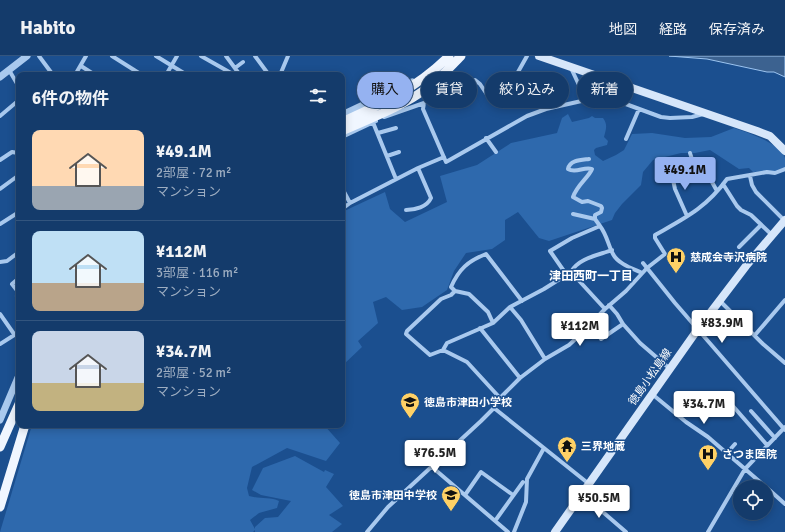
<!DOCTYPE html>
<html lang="ja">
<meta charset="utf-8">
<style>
:root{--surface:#143b6b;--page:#214673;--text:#f1f3f6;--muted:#9dadc1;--line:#33557e;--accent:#95b2f1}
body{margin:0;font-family:Signika,"Noto Sans JP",sans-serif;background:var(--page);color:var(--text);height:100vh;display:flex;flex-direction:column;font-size:15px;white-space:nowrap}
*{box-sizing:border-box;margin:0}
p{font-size:13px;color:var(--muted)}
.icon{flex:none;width:22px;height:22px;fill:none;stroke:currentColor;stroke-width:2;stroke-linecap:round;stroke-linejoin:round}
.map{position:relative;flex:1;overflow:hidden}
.sheet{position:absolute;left:16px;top:16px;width:329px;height:356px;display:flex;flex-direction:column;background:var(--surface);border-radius:8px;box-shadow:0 2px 10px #0003,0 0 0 1px var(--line)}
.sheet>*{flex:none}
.guide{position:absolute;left:357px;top:16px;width:368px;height:36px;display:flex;gap:8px}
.fabs{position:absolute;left:733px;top:424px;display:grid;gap:8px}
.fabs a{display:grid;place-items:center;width:40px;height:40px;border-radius:50%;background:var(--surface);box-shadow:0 2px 10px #0003,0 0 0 1px var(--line);font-size:20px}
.price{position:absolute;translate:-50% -34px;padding:0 9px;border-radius:4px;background:#fff;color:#222;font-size:13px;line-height:26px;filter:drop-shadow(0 1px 2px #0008)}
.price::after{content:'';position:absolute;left:50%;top:24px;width:12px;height:9px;margin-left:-6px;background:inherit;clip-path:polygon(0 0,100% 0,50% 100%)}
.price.selected{background:var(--accent);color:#111}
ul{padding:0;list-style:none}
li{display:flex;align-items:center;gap:12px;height:100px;padding:0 16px}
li+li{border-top:1px solid var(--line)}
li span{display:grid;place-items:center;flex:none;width:112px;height:80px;border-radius:8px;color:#555}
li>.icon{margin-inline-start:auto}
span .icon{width:48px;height:48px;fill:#fffc;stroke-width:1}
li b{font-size:17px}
h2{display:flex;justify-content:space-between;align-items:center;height:48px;padding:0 16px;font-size:17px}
.pill{padding:0 14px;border-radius:18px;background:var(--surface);box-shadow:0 2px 10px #0003,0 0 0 1px var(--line);font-size:14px;line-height:36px}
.pill.selected{background:var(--accent);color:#111}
header{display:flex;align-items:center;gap:24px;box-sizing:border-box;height:56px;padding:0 20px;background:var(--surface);border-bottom:1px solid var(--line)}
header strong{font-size:19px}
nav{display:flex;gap:22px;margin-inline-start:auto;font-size:14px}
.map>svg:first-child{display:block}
.green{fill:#2e69ad}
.water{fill:#3c6290;stroke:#9cc4f0}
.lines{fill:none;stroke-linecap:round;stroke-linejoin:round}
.minor{stroke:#a9c9ee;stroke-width:4}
.tertiary{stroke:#a9c9ee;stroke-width:7}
.secondary{stroke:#d6e6fa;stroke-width:8}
.primary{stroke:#f0f6ff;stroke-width:9}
.labels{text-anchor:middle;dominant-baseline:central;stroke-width:3;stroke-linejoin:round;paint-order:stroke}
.poi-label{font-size:11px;font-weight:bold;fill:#fff;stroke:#1b4f8f;text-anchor:start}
.street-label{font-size:11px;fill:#fff;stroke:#1b4f8f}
.neighbourhood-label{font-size:12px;font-weight:bold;fill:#fff;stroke:#1b4f8f}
</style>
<header>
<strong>Habito</strong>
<nav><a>地図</a><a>経路</a><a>保存済み</a></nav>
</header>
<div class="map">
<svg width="785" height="476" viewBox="0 0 785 476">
<rect width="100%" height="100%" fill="#1b4f8f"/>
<!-- green -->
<path class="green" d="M568,58L572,66L589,62L592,60L595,62H603C608,69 606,73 604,81L608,85L607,89L596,92L594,94L595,99L603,105L616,99L624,94L632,78L652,77L685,82L711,81L734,72C747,76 781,88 785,102C785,105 785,109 785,112L778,115L753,116L749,112L739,113L710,94L695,97H681L653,104L643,116L641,129L622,148L615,157L612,164L549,185L539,182L518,156L505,164V184L492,193L466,197L454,215L447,234L422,251L402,254L386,241L373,246L378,267L358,285L362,291L342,310V156L385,136L390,153L405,166L447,146L440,120L477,109L511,87L557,77L562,62Z
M32,369H324L340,387L326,405L287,392L252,411L247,432L249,440C259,443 270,441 279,445L277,452L259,457L250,464L255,473V471L265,462L278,461L291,445L261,439L252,434L263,412L295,400L324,416L325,414L334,418L326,431L343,450L329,459L342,468L332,476H255V474L253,476H0Z"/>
<!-- water -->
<path class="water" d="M669,0H785V21L774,16H767L707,3Z"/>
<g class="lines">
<!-- minor -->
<path class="minor" d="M39,0L53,19
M112,0L142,19
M156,0L187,19
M201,0L231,17
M226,0L240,19
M255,0L269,19
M527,0L509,32L492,46L480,28L475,24L424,47L423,53L446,106L527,60L546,53L586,44L604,43L623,47L661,61L670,62L692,61L703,58
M81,10L95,19
M235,12L243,6
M571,12L586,44
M9,14L19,31
M75,19L86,0
M166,19L177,0
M280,19L288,0
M0,60L19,44
M384,61L424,47
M372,64L396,123
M378,77L396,72
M342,81L376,65
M486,82L496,96
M626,83L639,53
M690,97L698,122L708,119L717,135
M387,100L399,96
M589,103C581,104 570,104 568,113C576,118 584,110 592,113C589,121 577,129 573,141L582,146L588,145L601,150L602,152L601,156L595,159V163L600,170
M0,104L12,96L18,97L19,96
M671,115L675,133L687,160
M750,120L752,129L756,136L784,164
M723,128L737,150L741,154L751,159L772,179
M342,132L350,147
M0,133L19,119
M342,153L350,147L418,112L444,101
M406,154C415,154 427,151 431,142L418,112
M573,158L595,163
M0,168L19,156
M739,191L761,169
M0,206L7,205L19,196
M643,207L675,247L785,374
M571,216C578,202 599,199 612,194
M566,218L550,195L572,182L600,170C607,179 608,189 613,198C618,208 634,213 642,217
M19,222L12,228L19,237
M455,235L451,231C459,213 468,205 486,198L522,245
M19,238L17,240L19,242
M720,245L763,288L785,307
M609,249L617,258L623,268L640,287L669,312
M510,251L521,264L545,303
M0,258L14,278
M493,267L488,256L469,238L455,235L451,239L441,243L407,275L406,278L430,299L443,294L467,306L500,342
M592,267L601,283L623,268
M480,272L520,322
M755,279L785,244
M0,288L19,276
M443,294L447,287L493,267L510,251L544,233L571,216L605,253
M652,338L686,366L708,381L766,431
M732,349L767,389
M494,352L589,428
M751,355L775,382
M727,397L735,388
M432,411L508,476
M766,431L785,448
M582,438L626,476
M465,439L481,416L513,439
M495,465L523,426
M367,476L388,451L481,365L494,352L500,342L520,322L545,303L569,289L582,277L605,253L626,235L647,212L665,198L655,182V179C685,162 706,152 727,123L767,116L775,117L785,113
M514,476L526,446L527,423L544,392
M708,476L745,413L785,371"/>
<!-- tertiary -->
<path class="tertiary" d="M0,21L27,0
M342,59L412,26
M0,364L19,319"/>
<!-- secondary -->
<path class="secondary" d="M539,0L757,75L770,80L785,95
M555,476L698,273L746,210L785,164"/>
<!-- primary -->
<path class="primary" d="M342,66C382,48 417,32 449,0
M342,75C371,62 402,51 427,32C440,23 450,11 461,0
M0,391L19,348
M0,451L25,369"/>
</g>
<!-- icons -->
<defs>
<symbol id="hospital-pin" viewBox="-11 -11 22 30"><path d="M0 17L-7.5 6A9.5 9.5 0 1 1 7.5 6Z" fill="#ffd166" stroke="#1b4f8f"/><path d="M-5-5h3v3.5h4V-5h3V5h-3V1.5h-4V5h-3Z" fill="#111"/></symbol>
<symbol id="school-pin" viewBox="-11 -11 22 30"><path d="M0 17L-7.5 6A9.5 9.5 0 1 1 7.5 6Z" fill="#ffd166" stroke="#1b4f8f"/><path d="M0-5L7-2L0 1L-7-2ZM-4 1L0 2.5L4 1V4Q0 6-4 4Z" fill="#111"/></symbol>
<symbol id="temple-pin" viewBox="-11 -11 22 30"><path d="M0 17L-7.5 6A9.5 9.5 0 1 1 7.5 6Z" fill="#ffd166" stroke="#1b4f8f"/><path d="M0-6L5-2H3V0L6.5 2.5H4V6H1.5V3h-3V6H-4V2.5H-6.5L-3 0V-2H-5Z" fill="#111"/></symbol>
</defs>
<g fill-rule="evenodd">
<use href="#hospital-pin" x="665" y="190" width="22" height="30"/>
<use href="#school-pin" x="399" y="335" width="22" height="30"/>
<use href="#temple-pin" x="556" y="379" width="22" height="30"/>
<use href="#hospital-pin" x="697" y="387" width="22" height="30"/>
<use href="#school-pin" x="440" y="428" width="22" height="30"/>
</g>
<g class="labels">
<!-- poi labels -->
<g class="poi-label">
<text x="690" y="201">慈成会寺沢病院</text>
<text x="424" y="346">徳島市津田小学校</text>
<text x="581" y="390">三界地蔵</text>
<text x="722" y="398">さつま医院</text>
<text x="437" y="439" text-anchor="end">徳島市津田中学校</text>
</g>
<!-- street labels -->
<g class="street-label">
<text transform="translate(650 321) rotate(-55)">徳島小松島線</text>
</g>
<!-- neighbourhood labels -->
<g class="neighbourhood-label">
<text x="591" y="220">津田西町一丁目</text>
</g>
</g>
</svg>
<div class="fabs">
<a><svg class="icon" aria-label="locate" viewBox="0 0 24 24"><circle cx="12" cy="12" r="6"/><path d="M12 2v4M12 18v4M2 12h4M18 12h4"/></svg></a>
</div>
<b class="price selected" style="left:685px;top:135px">¥49.1M</b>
<b class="price" style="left:722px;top:288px">¥83.9M</b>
<b class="price" style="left:580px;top:291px">¥112M</b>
<b class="price" style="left:704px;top:369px">¥34.7M</b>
<b class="price" style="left:435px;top:418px">¥76.5M</b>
<b class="price" style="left:599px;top:463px">¥50.5M</b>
<div class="guide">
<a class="pill selected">購入</a>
<a class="pill">賃貸</a>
<a class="pill">絞り込み</a>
<a class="pill">新着</a>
</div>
<section class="sheet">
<h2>6件の物件<svg class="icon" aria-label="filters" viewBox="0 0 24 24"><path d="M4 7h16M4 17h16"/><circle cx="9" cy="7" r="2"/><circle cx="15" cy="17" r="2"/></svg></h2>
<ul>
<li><span style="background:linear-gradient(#ffd9b3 70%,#9aa5b1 0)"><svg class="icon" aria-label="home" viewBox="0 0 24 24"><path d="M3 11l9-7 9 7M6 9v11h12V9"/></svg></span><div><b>¥49.1M</b><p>2部屋 · 72 m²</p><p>マンション</p></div></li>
<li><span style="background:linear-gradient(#bfe0f5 65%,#b9a48a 0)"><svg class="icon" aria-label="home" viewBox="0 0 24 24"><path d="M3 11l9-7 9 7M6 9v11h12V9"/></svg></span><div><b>¥112M</b><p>3部屋 · 116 m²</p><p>マンション</p></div></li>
<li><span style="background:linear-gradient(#c9d6e8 65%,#c2b280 0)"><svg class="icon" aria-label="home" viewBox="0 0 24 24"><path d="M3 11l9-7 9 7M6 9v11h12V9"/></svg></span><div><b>¥34.7M</b><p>2部屋 · 52 m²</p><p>マンション</p></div></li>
</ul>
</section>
</div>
